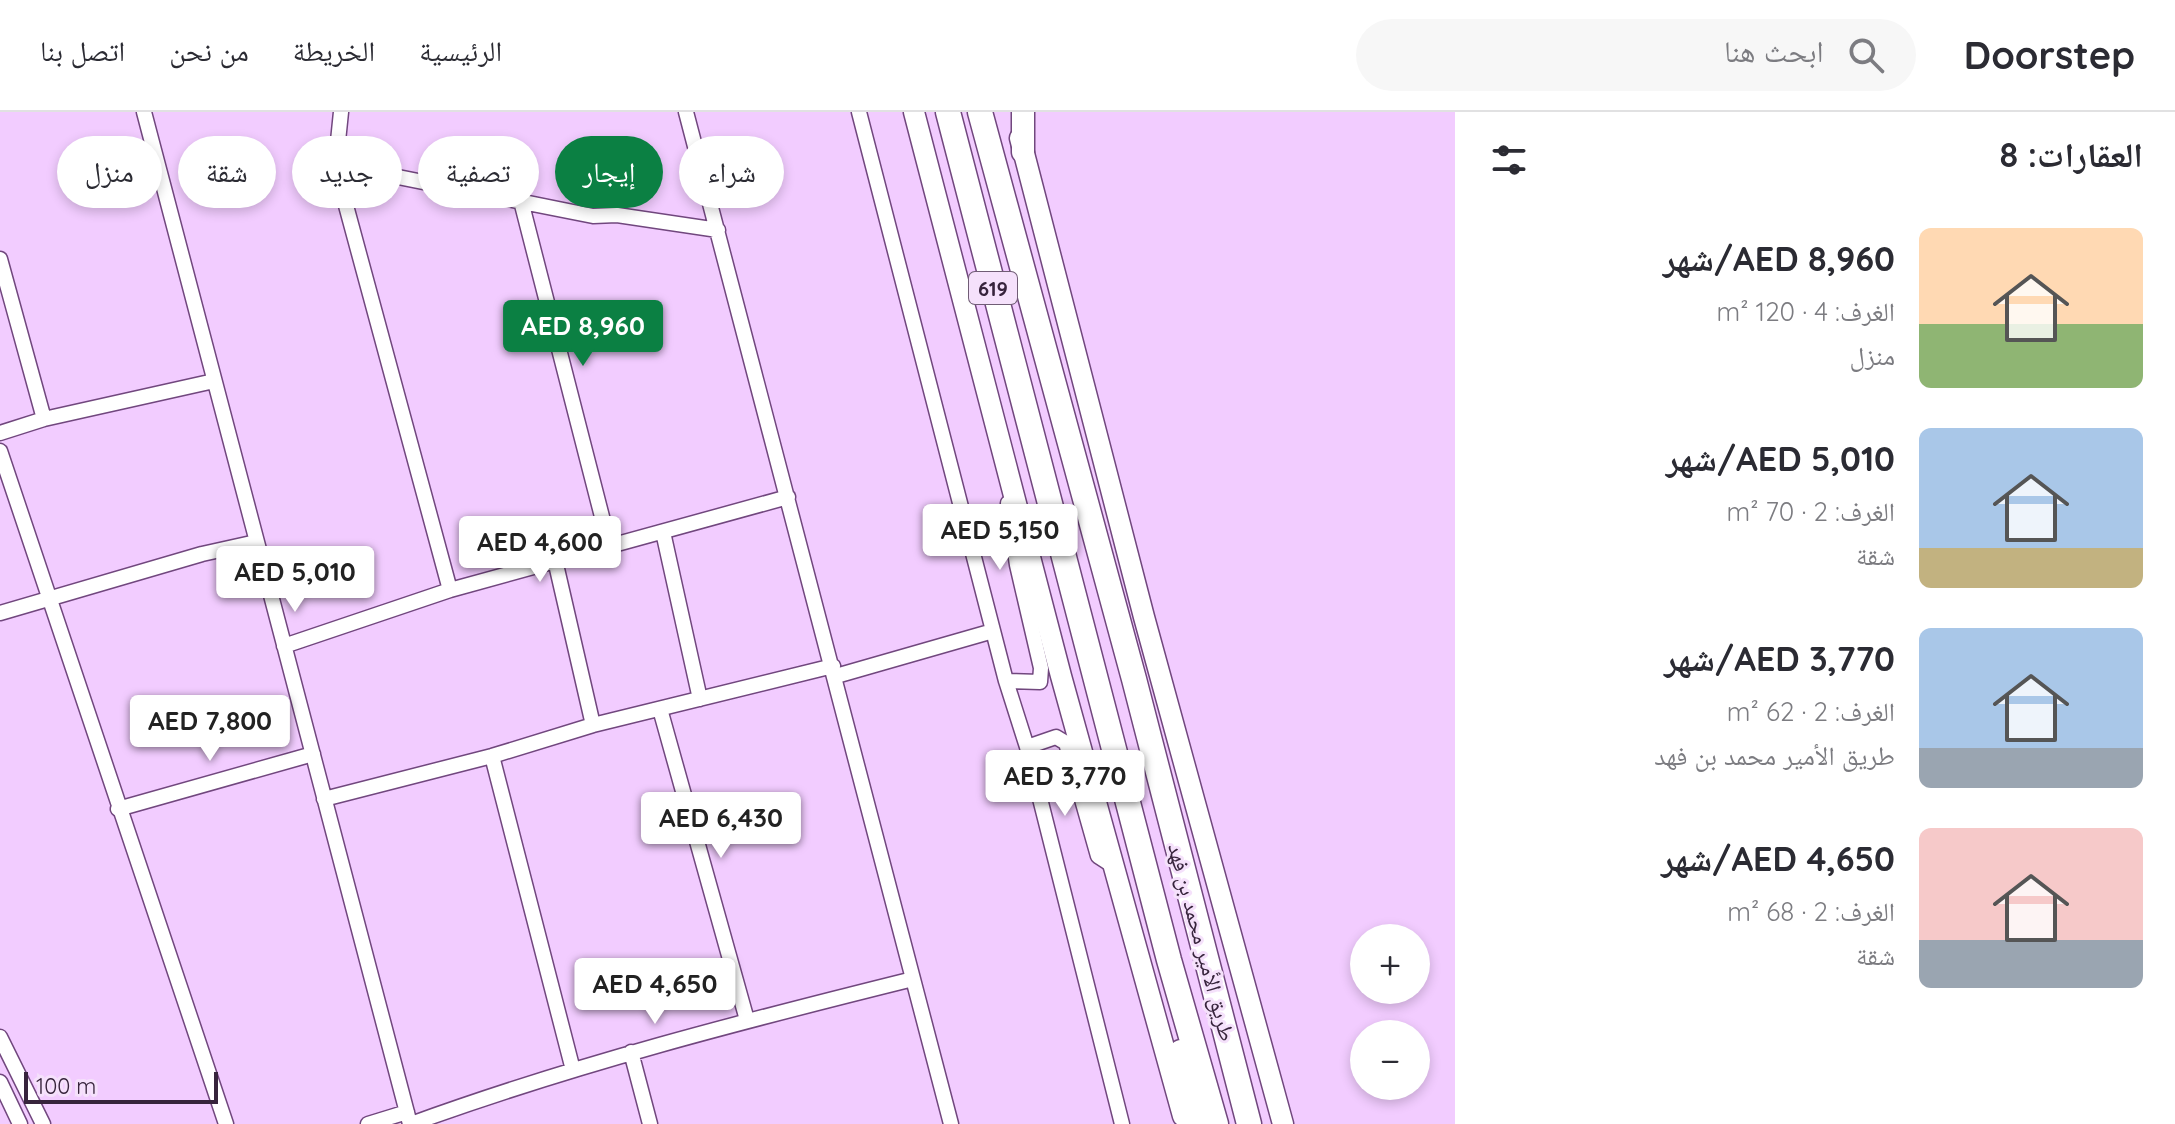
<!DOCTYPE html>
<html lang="ar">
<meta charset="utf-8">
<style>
:root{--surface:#fff;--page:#f7f7f7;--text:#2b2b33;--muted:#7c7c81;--line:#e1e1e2;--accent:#0b8043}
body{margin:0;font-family:Quicksand,"Noto Naskh Arabic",sans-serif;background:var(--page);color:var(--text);direction:rtl;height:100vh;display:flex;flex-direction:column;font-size:30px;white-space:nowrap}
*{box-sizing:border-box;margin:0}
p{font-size:26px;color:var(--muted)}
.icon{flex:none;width:44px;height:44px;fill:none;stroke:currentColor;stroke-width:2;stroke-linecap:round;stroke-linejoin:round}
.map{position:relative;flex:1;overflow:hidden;direction:ltr}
.side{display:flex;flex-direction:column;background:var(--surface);width:720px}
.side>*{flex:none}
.guide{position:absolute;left:24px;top:24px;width:760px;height:72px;direction:rtl;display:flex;gap:16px}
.controls{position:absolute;left:1350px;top:812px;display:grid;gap:16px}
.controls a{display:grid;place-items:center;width:80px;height:80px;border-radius:50%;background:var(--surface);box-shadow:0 4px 12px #0003;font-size:40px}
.scale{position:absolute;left:24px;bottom:20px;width:194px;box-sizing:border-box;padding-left:8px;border:4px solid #37243c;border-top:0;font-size:22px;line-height:28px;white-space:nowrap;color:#37243c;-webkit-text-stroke:6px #f5e1fb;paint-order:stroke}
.price{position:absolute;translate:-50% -68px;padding:0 18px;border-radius:8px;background:#fff;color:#222;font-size:26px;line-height:52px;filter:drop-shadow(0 2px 4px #0008)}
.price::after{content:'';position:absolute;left:50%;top:48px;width:24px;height:18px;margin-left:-12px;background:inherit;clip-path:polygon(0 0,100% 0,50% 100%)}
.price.selected{background:var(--accent);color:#fff}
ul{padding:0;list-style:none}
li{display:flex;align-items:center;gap:24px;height:200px;padding:0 32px}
li span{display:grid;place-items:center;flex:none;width:224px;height:160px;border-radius:12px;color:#555}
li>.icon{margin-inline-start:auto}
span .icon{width:96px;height:96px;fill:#fffc;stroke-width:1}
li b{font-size:34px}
h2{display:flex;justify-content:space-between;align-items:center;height:96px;padding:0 32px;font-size:34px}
.pill{padding:0 28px;border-radius:36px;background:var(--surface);box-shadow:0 4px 12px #0003;font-size:28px;line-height:72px}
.pill.selected{background:var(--accent);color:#fff}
header{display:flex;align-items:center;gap:48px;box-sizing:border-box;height:112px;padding:0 40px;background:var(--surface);border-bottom:2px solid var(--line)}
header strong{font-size:38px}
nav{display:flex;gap:44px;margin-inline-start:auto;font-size:28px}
.search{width:560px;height:72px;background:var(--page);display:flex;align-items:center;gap:20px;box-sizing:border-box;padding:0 28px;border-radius:44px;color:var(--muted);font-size:30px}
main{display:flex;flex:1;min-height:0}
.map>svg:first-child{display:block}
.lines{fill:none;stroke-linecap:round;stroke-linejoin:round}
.street-casing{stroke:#71477e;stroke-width:17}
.secondary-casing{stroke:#71477e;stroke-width:23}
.primary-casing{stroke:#71477e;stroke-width:25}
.highway-casing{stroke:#71477e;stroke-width:27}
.street{stroke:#fff;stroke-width:14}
.secondary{stroke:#fff;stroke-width:20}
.primary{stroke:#fff;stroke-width:22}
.highway{stroke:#fff;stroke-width:24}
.labels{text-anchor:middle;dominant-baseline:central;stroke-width:6;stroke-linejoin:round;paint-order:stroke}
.shield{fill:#f5e1fb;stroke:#705d75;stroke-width:2}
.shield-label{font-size:20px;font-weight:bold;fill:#37243c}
.street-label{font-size:22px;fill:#37243c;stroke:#f5e1fb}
</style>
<header>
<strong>Doorstep</strong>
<div class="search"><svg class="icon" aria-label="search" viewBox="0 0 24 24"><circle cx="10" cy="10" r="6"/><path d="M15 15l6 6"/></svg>ابحث هنا</div>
<nav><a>الرئيسية</a><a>الخريطة</a><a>من نحن</a><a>اتصل بنا</a></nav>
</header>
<main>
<section class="side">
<h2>العقارات: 8<svg class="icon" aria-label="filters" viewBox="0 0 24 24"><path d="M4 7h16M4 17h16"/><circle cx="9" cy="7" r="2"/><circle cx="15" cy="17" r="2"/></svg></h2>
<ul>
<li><span style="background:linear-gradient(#ffd9b3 60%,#8fb573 0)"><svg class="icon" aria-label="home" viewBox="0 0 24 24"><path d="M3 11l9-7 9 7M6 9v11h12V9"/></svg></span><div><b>AED 8,960/شهر</b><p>الغرف: 4 · 120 m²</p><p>منزل</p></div></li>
<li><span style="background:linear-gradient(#a9c7e8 75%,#c2b280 0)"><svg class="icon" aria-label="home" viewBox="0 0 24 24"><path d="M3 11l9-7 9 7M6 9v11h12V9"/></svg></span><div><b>AED 5,010/شهر</b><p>الغرف: 2 · 70 m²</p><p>شقة</p></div></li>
<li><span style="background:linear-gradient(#a9c7e8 75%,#9aa5b1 0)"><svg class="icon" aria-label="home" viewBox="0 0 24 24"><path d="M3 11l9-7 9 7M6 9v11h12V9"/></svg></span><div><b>AED 3,770/شهر</b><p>الغرف: 2 · 62 m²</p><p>طريق الأمير محمد بن فهد</p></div></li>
<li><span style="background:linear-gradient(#f6c9c9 70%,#9aa5b1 0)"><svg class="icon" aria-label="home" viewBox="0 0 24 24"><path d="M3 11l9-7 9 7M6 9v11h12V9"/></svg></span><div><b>AED 4,650/شهر</b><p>الغرف: 2 · 68 m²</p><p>شقة</p></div></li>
</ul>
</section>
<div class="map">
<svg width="1455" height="1012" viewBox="0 0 1455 1012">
<rect width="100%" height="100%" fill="#f2ccff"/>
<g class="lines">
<defs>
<path id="street" d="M144,0L410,1012
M341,0L337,39L341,75L450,478
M686,0L951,1012
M859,0L1006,569L1027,635L1122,1012
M338,53L593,104L617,103L718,118
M521,89L609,432
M0,147L44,307
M0,321L44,307L214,269
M0,339L226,1012
M663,420L700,587
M555,448L593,613
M0,501L202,442L256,430
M284,534L450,478L788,385
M836,564L993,519
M1006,569L1040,570L1041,556L1017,453L1008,391
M660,597L747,908
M1027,635L1056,625L1066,631L1098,744L1115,755
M492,644L573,958
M324,687L492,644L593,613L833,554
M118,697L313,642
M0,925L43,1012
M631,940L650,1012
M0,970L20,1012
M368,1012L407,1000
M411,1012C576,952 744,909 913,867"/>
<path id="secondary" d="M914,0L1061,564L1183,1004
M1020,26L1144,505L1283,1012"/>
<path id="primary" d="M1023,0V40"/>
<path id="highway" d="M948,0L1169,848L1216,1012
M980,0L1134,567L1249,1012
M1181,940L1195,1012"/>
</defs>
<!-- street casing -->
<use href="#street" class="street-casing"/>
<!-- secondary casing -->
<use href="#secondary" class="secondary-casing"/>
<!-- primary casing -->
<use href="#primary" class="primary-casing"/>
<!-- highway casing -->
<use href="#highway" class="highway-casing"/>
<!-- street -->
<use href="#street" class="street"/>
<!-- secondary -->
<use href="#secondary" class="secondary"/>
<!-- primary -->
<use href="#primary" class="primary"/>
<!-- highway -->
<use href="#highway" class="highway"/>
</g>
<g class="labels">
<!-- shield labels -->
<rect class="shield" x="969" y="160" width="48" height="32" rx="6"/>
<g class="shield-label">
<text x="993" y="176">619</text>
</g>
<!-- street labels -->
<g class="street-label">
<text transform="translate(1202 830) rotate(75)">طريق الأمير محمد بن فهد</text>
</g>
</g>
</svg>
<div class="controls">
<a>+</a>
<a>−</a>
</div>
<div class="scale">100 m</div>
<b class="price selected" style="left:583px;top:256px">AED 8,960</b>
<b class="price" style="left:1000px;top:460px">AED 5,150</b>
<b class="price" style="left:540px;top:472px">AED 4,600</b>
<b class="price" style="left:295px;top:502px">AED 5,010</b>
<b class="price" style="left:210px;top:651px">AED 7,800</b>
<b class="price" style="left:1065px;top:706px">AED 3,770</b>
<b class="price" style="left:721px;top:748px">AED 6,430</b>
<b class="price" style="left:655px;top:914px">AED 4,650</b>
<div class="guide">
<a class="pill">شراء</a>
<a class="pill selected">إيجار</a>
<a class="pill">تصفية</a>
<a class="pill">جديد</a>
<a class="pill">شقة</a>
<a class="pill">منزل</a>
</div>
</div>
</main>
